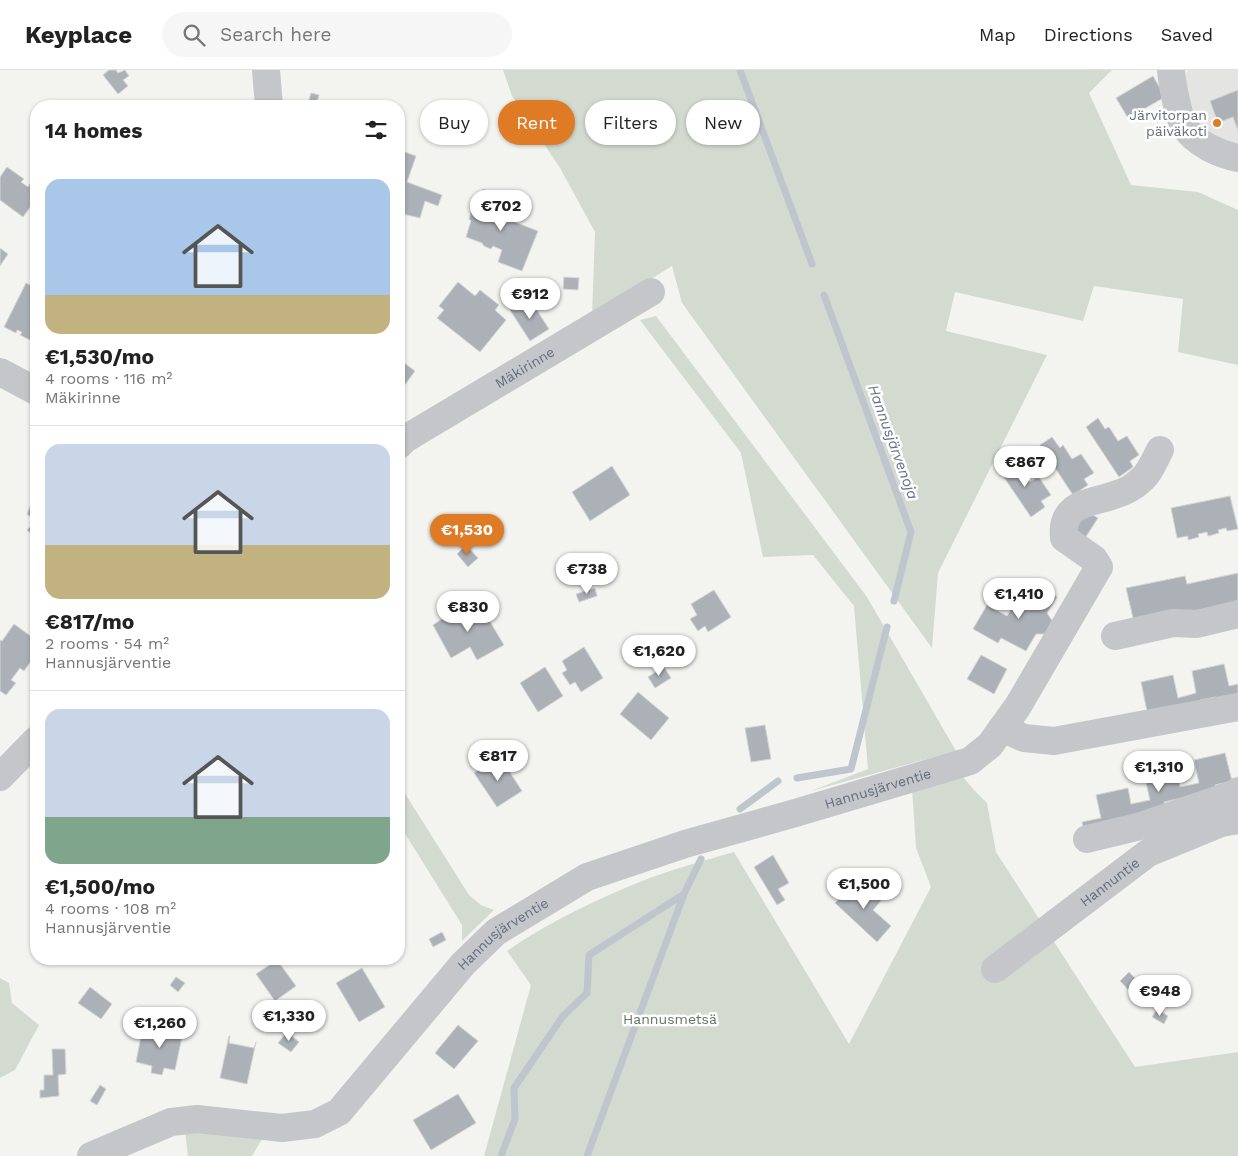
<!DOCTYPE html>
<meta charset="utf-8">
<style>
:root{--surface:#fff;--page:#f6f6f6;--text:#222;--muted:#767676;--line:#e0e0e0;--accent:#df7a25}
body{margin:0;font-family:"Work Sans",sans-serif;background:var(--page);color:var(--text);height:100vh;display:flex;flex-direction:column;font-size:19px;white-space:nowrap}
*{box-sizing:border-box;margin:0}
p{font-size:16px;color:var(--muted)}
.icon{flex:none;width:28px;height:28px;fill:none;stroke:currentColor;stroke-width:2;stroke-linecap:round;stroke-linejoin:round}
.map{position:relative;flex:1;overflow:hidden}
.sheet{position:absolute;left:30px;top:30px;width:375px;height:865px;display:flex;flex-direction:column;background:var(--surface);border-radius:20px;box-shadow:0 1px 4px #0004}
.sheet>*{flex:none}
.banner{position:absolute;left:420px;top:30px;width:475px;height:45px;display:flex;gap:10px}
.price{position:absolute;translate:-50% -42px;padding:0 11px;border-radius:18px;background:#fff;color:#222;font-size:16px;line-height:32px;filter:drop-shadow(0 1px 2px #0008)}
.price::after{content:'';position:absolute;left:50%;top:30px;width:15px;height:11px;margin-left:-8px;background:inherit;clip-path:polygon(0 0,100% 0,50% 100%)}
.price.current{background:var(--accent);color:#fff}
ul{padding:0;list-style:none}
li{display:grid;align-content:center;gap:10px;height:265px;padding:0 15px}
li+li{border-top:1px solid var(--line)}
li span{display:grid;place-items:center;height:155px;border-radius:15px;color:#555}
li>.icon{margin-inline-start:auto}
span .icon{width:90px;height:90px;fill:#fffc;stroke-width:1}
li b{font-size:21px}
h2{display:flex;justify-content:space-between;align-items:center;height:60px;padding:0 15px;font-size:21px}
.chip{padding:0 18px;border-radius:22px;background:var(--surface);box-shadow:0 1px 4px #0004;font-size:18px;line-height:45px}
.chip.current{background:var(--accent);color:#fff}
header{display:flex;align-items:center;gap:30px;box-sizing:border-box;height:70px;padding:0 25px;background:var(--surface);border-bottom:1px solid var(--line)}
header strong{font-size:24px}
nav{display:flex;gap:28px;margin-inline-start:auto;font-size:18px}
.search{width:350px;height:45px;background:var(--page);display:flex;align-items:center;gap:12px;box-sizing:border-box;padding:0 18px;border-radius:28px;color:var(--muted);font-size:19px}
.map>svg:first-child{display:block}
.built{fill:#e4e4e3}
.green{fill:#d3dbd1}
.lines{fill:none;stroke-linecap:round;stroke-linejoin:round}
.stream{stroke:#bec5cc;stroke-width:7}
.building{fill:#acb1b8;stroke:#d4d5d3}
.minor{stroke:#c4c6ca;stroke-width:28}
.poi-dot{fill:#df7a25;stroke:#fff;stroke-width:2}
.labels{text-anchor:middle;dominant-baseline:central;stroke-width:5;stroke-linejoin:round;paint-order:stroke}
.poi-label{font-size:14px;fill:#636d80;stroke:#fff;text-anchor:end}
.street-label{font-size:14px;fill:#636d80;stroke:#fff}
.park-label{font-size:14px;fill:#627862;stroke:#fff}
.water-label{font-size:15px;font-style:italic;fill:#637485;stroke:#fff}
</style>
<header>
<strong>Keyplace</strong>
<div class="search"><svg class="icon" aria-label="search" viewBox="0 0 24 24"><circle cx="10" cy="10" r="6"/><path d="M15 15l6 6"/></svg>Search here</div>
<nav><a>Map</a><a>Directions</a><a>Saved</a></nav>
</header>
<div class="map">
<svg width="1238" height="1086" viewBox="0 0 1238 1086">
<rect width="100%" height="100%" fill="#f3f4f0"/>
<!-- built -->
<path class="built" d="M1188,0H1238V81L1203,66L1181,17Z"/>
<!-- green -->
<path class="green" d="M503,0H1112L1089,23L1131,115L1198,122L1238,140V295L1178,282L1183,229L1094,216L1083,251L955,222L946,261L1047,285L938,503L932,578L682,233L672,196L592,246L595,162L560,98L512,26Z
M656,246L867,527L956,681L811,721L868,699L854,536L813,485L763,487L741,383L640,250Z
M958,701L974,720L987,733L996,782L1135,997L1238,982V1086H484L531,915L507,881C549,852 595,830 642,811C672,799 703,791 734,782L849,974L931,817L916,778L912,718Z
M399,714L469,825L481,835L494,840L462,871V855L399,754Z
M0,908L9,913L12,933L39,955L15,1000L0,1008Z
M185,1061L262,1069L252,1086H188Z"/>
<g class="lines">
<!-- stream -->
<path class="stream" d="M740,0L812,194
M824,225L911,462L894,531
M797,708L851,699L887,557
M740,739L778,711
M501,1086L515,1049L514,1018L563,946L587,923L589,885L684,824L701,789
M587,1086L684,824"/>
</g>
<!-- building -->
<path class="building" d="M109,0H116L118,3L125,0L129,6L123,10L128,16L118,24L103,5Z
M1153,6L1165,27L1128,48L1116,28Z
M1238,20V61L1233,47L1218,53L1210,31Z
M311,23L319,25L316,36L308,33Z
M399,80L416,86L407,112L442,125L438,136L425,131L420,148L399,143Z
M7,97L24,109L21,112L28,117L30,114L36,118V129L23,147L0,130V107Z
M483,119L494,124V126L505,130L499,146L538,161L522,201L498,192L502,180L493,176L491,179L484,176L482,173L466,167L471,151L469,149L473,137L476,138Z
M0,178L8,184L0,196Z
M564,207L579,208L578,220L563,219Z
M458,212L475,226L480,220L499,235L495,240L506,250L480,282L437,248L444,240L439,236Z
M26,213L36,218V273L20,265L22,262L17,260L16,263L4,257Z
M529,228L549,259L530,271L510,240Z
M399,289L415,301L399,323Z
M1098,348L1105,359L1109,357L1118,371L1127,366L1139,385L1130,391L1133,397L1119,407L1086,357Z
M1052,367L1060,378L1063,375L1072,389L1081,384L1094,403L1084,409L1088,415L1073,425L1040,375Z
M1010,389L1017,400L1020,398L1030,412L1038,406L1051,425L1041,431L1045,437L1031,447L997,397Z
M612,396L630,425L590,451L572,422Z
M1230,426L1238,459L1227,461L1226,458L1218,460L1219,463L1208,466L1207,462L1198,464L1199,467L1188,470V466L1177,468L1171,438Z
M36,432V468L27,460L35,451L27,444L30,436Z
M1086,441L1098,448L1085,468L1074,461Z
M466,475L478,488L468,497L457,484Z
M1238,503V538L1193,548L1191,540L1134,552L1126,518L1185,506L1187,514Z
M1038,516L1057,527L1047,543L1053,552L1045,564H1036L1026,581L1001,568L998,573L973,559L987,535L1007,546L1018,527L1029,533Z
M595,518L597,526L579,532L576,524Z
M714,520L731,547L708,562L705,556L698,561L690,549L697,545L691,534Z
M473,531L482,547L486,545L504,575L477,590L470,577L451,588L433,555L445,547L448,551L453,548L450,544Z
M14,554L36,570V584L24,601L20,598L11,610L16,613L6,625L0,621V570L2,571Z
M584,577L603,608L581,622L575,612L570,615L562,603L567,600L562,591Z
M981,585L1007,599L994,624L967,609Z
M1224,594L1229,616L1238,614V627L1217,631L1216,627L1200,630L1201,635L1147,641L1141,612L1173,605L1178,628L1196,623L1192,601Z
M545,597L563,626L538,642L520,613Z
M664,597L671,608L655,618L648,607Z
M638,622L669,648L651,670L620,644Z
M765,655L771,689L751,692L745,658Z
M1225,683L1232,711L1215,715L1216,720L1164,732L1166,738L1084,763L1082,752L1101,748L1096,725L1128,718L1131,734L1150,730L1145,708L1177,701L1180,717L1199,713L1194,690Z
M500,687L522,721L497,737L474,703Z
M773,785L789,813L778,819L785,830L777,835L754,797Z
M854,812L869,826L876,818L885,826L873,840L891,856L877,872L835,833Z
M442,862L446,870L433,877L429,869Z
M277,890L296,916L275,931L256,904Z
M362,898L385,937L359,952L336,913Z
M1129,902L1147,921L1138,930L1120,911Z
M176,907L185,913L178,922L170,915Z
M90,917L112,934L101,949L78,933Z
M1157,939L1168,946L1164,954L1152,947Z
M458,955L478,971L454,999L435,983Z
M155,957L183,962L175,1000L164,998L162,1005L151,1003L152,996L136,992L142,961L154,963Z
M287,962L299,972L291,982L278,973Z
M229,966H230L229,973L254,978L256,972L247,1014L220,1008Z
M52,979H65L66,1004L58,1005L59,1026L40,1028V1020H44V1005H53Z
M100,1015L106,1019L97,1035L90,1031Z
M458,1024L476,1053L431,1080L413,1050Z"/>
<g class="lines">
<!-- minor -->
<g class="minor">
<path d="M266,0L269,36"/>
<path d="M1171,0C1172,13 1178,47 1185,57C1196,74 1219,84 1238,88"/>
<path d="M0,302L36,321"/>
<path id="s1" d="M399,375L405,369L651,222"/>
<path d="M1115,566L1173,553L1197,554L1238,544"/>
<path d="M1002,658L1024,668L1054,671L1238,637"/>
<path d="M0,707L36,670"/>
<path d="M1087,769L1141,756L1234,724L1238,721"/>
<path id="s2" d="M995,899L1148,783L1221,753L1238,750"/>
<path id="s3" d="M91,1086L171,1052L197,1049L282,1058L315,1054L339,1042L463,894L496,862L587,807L685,774L792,744L970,691L990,675L1018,636L1099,497L1094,489L1064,468C1060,431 1092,434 1117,424C1125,422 1135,416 1141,410C1149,404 1155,389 1160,380"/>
</g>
</g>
<!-- markers -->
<circle class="poi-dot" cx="1217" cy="53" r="5"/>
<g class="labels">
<!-- poi labels -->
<g class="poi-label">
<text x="1207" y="45">Järvitorpan<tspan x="1207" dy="16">päiväkoti</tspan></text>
</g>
<!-- street labels -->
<g class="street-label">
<text stroke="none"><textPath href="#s1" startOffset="148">Mäkirinne</textPath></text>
<text stroke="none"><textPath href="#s3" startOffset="908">Hannusjärventie</textPath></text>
<text stroke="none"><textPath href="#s2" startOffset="144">Hannuntie</textPath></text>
<text stroke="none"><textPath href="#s3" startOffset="502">Hannusjärventie</textPath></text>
</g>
<!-- park labels -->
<g class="park-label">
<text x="670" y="949">Hannusmetsä</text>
</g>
<!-- water labels -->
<g class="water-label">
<text transform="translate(893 372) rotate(70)">Hannusjärvenoja</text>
</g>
</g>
</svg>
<b class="price" style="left:501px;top:162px">€702</b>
<b class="price" style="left:530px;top:250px">€912</b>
<b class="price" style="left:1025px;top:418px">€867</b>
<b class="price current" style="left:467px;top:486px">€1,530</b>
<b class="price" style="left:587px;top:525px">€738</b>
<b class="price" style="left:1019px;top:550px">€1,410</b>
<b class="price" style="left:468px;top:563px">€830</b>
<b class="price" style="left:659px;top:607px">€1,620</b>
<b class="price" style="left:498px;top:712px">€817</b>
<b class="price" style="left:1159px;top:723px">€1,310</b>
<b class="price" style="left:864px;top:840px">€1,500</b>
<b class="price" style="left:1160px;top:947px">€948</b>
<b class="price" style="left:289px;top:972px">€1,330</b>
<b class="price" style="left:160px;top:979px">€1,260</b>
<div class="banner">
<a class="chip">Buy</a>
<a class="chip current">Rent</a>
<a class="chip">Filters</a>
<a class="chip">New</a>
</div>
<section class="sheet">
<h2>14 homes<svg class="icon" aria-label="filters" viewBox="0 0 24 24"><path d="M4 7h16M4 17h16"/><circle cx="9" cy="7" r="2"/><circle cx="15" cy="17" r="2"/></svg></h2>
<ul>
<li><span style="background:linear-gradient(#a9c7e8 75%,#c2b280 0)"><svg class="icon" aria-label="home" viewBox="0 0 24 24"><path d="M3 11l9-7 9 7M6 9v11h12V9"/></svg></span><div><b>€1,530/mo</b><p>4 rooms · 116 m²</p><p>Mäkirinne</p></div></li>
<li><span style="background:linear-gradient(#c9d6e8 65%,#c2b280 0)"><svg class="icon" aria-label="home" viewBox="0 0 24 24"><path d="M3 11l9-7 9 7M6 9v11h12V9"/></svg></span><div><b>€817/mo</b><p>2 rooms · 54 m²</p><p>Hannusjärventie</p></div></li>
<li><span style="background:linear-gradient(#c9d6e8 70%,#7fa58c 0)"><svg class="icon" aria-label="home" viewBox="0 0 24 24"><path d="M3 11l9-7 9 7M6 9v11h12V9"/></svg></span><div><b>€1,500/mo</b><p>4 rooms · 108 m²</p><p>Hannusjärventie</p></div></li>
</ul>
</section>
</div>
